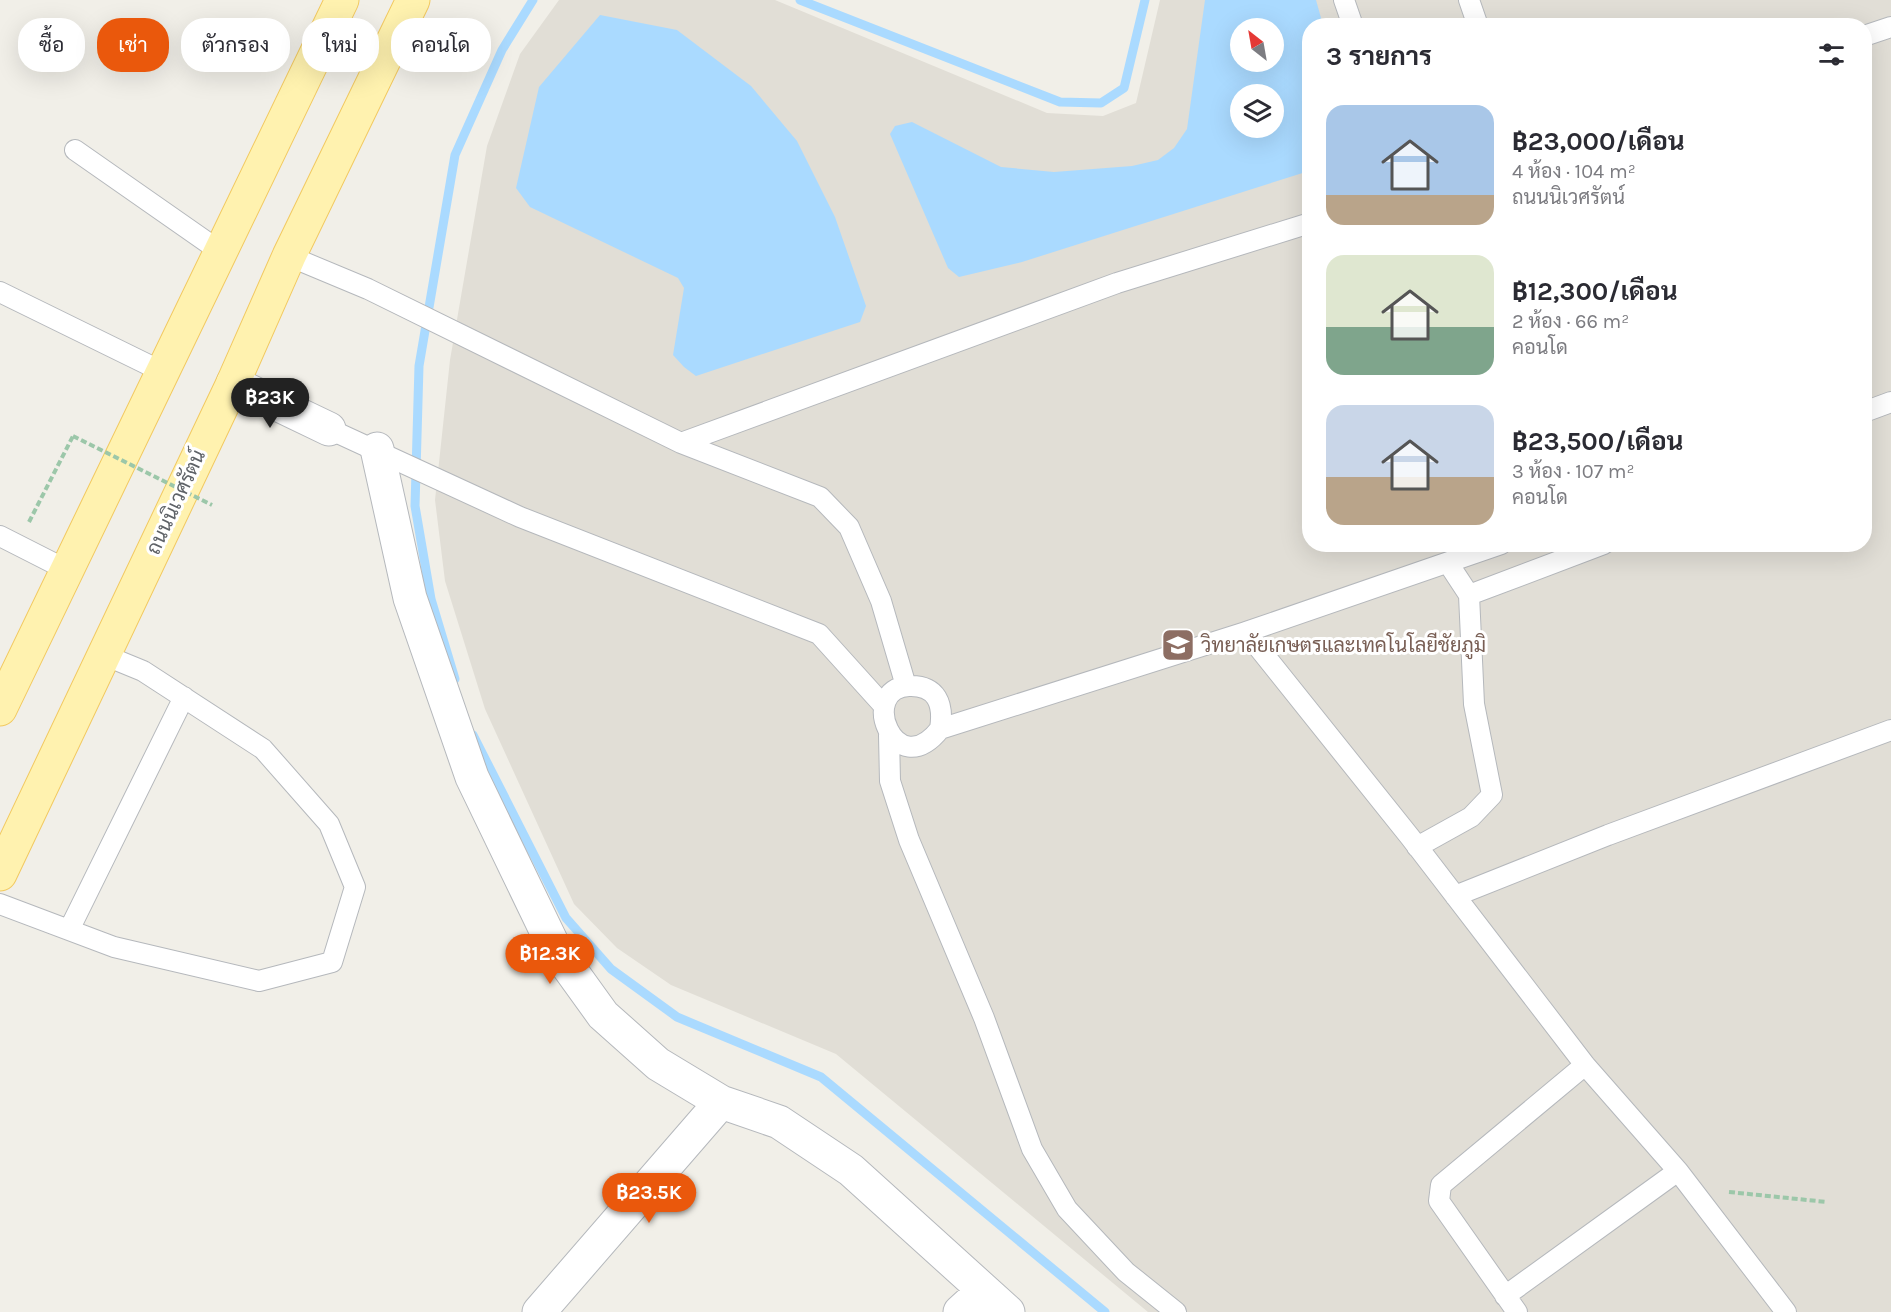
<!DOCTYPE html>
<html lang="th">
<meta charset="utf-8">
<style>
:root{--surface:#fff;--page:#f2f2f3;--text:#2b2b33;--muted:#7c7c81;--accent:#ea580c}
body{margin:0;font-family:Karla,Sarabun,sans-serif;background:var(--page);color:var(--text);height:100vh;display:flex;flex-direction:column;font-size:22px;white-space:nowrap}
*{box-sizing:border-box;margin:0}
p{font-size:20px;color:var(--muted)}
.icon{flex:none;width:33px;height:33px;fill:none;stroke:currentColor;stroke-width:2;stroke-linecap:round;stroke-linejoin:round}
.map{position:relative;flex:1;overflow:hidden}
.drawer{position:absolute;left:1302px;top:18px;width:570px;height:534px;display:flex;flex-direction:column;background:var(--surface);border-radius:24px;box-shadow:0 6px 24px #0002}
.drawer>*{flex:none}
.hud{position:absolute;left:18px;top:18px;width:570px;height:54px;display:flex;gap:12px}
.needle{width:39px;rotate:329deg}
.buttons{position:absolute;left:1230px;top:18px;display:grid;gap:12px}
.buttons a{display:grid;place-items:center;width:54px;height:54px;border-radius:50%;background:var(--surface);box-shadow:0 6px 24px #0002;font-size:30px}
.price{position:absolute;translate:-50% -51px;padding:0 14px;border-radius:21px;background:var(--accent);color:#fff;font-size:20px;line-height:39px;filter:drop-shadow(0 2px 3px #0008)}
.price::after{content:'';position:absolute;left:50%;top:36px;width:18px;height:14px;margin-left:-9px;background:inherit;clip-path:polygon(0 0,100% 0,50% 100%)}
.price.current{background:#222;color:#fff}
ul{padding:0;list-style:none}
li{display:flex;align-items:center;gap:18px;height:150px;padding:0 24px}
li span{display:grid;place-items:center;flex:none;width:168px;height:120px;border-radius:18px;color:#555}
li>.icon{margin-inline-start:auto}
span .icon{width:72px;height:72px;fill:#fffc;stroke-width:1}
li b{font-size:26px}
h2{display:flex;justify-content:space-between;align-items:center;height:72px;padding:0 24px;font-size:26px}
.chip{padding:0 21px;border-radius:24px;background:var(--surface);box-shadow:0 6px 24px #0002;font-size:21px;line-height:54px}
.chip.current{background:var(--accent);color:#fff}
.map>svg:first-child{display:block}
.education{fill:#e1ded6;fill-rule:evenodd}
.water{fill:#aadaff;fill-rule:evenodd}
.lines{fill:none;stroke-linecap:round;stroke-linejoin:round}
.stream{stroke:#aadaff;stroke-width:9}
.service-casing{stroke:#b5b8bc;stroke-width:22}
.minor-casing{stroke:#b5b8bc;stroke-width:35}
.primary-casing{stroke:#f2c960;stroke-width:35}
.path{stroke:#9cc7a9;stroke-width:4;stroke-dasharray:6 3;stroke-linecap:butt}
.service{stroke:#fff;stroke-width:20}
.minor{stroke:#fff;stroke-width:33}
.primary{stroke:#fff2af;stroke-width:33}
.path-bridge{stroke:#9cc7a9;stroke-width:4;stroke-dasharray:6 3;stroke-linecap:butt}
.labels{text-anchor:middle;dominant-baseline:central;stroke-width:6;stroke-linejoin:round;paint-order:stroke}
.street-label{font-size:20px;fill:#5f6368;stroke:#fff}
.education-label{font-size:20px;fill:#785e54;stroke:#fff;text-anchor:start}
</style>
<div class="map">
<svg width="1891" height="1312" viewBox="0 0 1891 1312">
<rect width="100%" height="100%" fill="#f1efe8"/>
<!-- education -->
<path class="education" d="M559,0H775L1047,113L1103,116L1136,103L1160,0H1891V1312H1148L836,1054L671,985L617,948L574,904L485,709L445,581L435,500L450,360L487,146L520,54ZM1310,26H1864V544H1310ZM1240,28H1274V62H1240ZM1240,94H1274V128H1240Z"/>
<!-- water -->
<path class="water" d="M1205,0H1316L1323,25L1310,26L1309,171L1022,262L959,277L948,268L890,134L895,126L912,122L1001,167L1054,172L1132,166L1158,160L1174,148L1187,129ZM1240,28H1274V62H1240ZM1240,94H1274V128H1240Z
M600,15L677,30L751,86L797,141L835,217L866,306L860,322L696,376L684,367L673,355L684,288L678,278L530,207L516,188L539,87Z"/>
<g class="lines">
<!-- stream -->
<path class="stream" d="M800,0L1060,102L1101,103L1124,88L1145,0
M455,679L431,599L415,506L419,366L455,155L502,50L533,0
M473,735L566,918L611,969L677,1017L821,1077L1105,1312"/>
<defs>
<path id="service" d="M1344,0L1353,26
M1469,0L1478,26
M1864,36L1891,27
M75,150L221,252
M289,256L368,289L681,443L820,497L849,527L881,601L906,686
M0,292L163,372
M1864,412L1891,402
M329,429L520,517L819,634L884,706
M681,443L1117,283L1310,223
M0,536L67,570
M1469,595L1604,544
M1246,632L1410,837L1585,1065L1678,1171L1786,1312
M940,729C944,704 937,685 909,686C857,688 895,786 940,729L1246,632L1501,544
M889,735L890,781L909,840L984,1018L1032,1149L1067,1209L1126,1272L1176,1312
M1417,847L1471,817L1492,795L1474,704L1469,595L1448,563
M1455,896L1608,835L1891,730
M0,904L114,947L259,981L332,962L355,887L329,824L263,749L143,671L104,655
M69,930L184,697
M1505,1296L1678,1171
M1517,1312L1439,1201L1441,1185L1585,1065"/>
<path id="minor" d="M233,383L329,429
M377,449L410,598L472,777L554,947L603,1015L658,1064L721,1102L779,1122L851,1170L1008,1312
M539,1312L721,1102
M960,1312L983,1291"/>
<path id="primary" d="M0,709L342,0
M0,874L233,383L289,256L413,0"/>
</defs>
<!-- service casing -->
<use href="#service" class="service-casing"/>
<!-- minor casing -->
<use href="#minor" class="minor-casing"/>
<!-- primary casing -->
<use href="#primary" class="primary-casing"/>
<!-- path -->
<path class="path" d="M29,522L73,436
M1729,1192L1827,1202"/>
<!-- service -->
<use href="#service" class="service"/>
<!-- minor -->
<use href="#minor" class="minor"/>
<!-- primary -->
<use href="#primary" class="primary"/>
<!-- path-bridge -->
<path class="path-bridge" d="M73,436L212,505"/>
</g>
<!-- icons -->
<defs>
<symbol id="university-square" viewBox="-11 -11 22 22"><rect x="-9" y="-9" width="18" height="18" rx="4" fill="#8d6e63" stroke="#fff"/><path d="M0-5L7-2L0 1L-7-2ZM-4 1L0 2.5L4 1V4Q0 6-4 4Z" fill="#fff"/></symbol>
</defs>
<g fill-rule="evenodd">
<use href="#university-square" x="1159" y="626" width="38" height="38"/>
</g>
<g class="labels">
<!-- street labels -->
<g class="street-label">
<text transform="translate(176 502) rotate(-65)">ถนนนิเวศรัตน์</text>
</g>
<!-- education labels -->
<g class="education-label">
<text x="1201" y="645">วิทยาลัยเกษตรและเทคโนโลยีชัยภูมิ</text>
</g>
</g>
</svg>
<div class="buttons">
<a><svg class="needle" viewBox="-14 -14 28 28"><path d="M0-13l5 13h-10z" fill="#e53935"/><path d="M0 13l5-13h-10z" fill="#7c7c81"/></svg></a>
<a><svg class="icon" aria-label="layers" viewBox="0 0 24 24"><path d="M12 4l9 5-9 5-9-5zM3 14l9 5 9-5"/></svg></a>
</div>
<b class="price current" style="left:270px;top:429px">฿23K</b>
<b class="price" style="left:550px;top:985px">฿12.3K</b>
<b class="price" style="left:649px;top:1224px">฿23.5K</b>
<div class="hud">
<a class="chip">ซื้อ</a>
<a class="chip current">เช่า</a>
<a class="chip">ตัวกรอง</a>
<a class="chip">ใหม่</a>
<a class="chip">คอนโด</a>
</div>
<section class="drawer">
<h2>3 รายการ<svg class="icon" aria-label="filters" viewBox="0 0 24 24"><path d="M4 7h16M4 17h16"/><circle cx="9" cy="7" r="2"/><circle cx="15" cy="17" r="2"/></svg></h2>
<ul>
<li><span style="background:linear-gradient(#a9c7e8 75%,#b9a48a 0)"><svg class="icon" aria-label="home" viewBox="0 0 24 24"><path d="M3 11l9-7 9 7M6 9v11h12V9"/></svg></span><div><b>฿23,000/เดือน</b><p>4 ห้อง · 104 m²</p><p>ถนนนิเวศรัตน์</p></div></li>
<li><span style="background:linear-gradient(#dfe7d0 60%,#7fa58c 0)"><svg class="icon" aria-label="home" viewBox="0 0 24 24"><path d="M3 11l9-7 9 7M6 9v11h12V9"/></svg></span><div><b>฿12,300/เดือน</b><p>2 ห้อง · 66 m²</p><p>คอนโด</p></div></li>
<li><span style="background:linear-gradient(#c9d6e8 60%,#b9a48a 0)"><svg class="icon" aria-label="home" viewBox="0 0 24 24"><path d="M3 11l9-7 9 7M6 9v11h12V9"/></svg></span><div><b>฿23,500/เดือน</b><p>3 ห้อง · 107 m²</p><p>คอนโด</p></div></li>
</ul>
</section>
</div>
